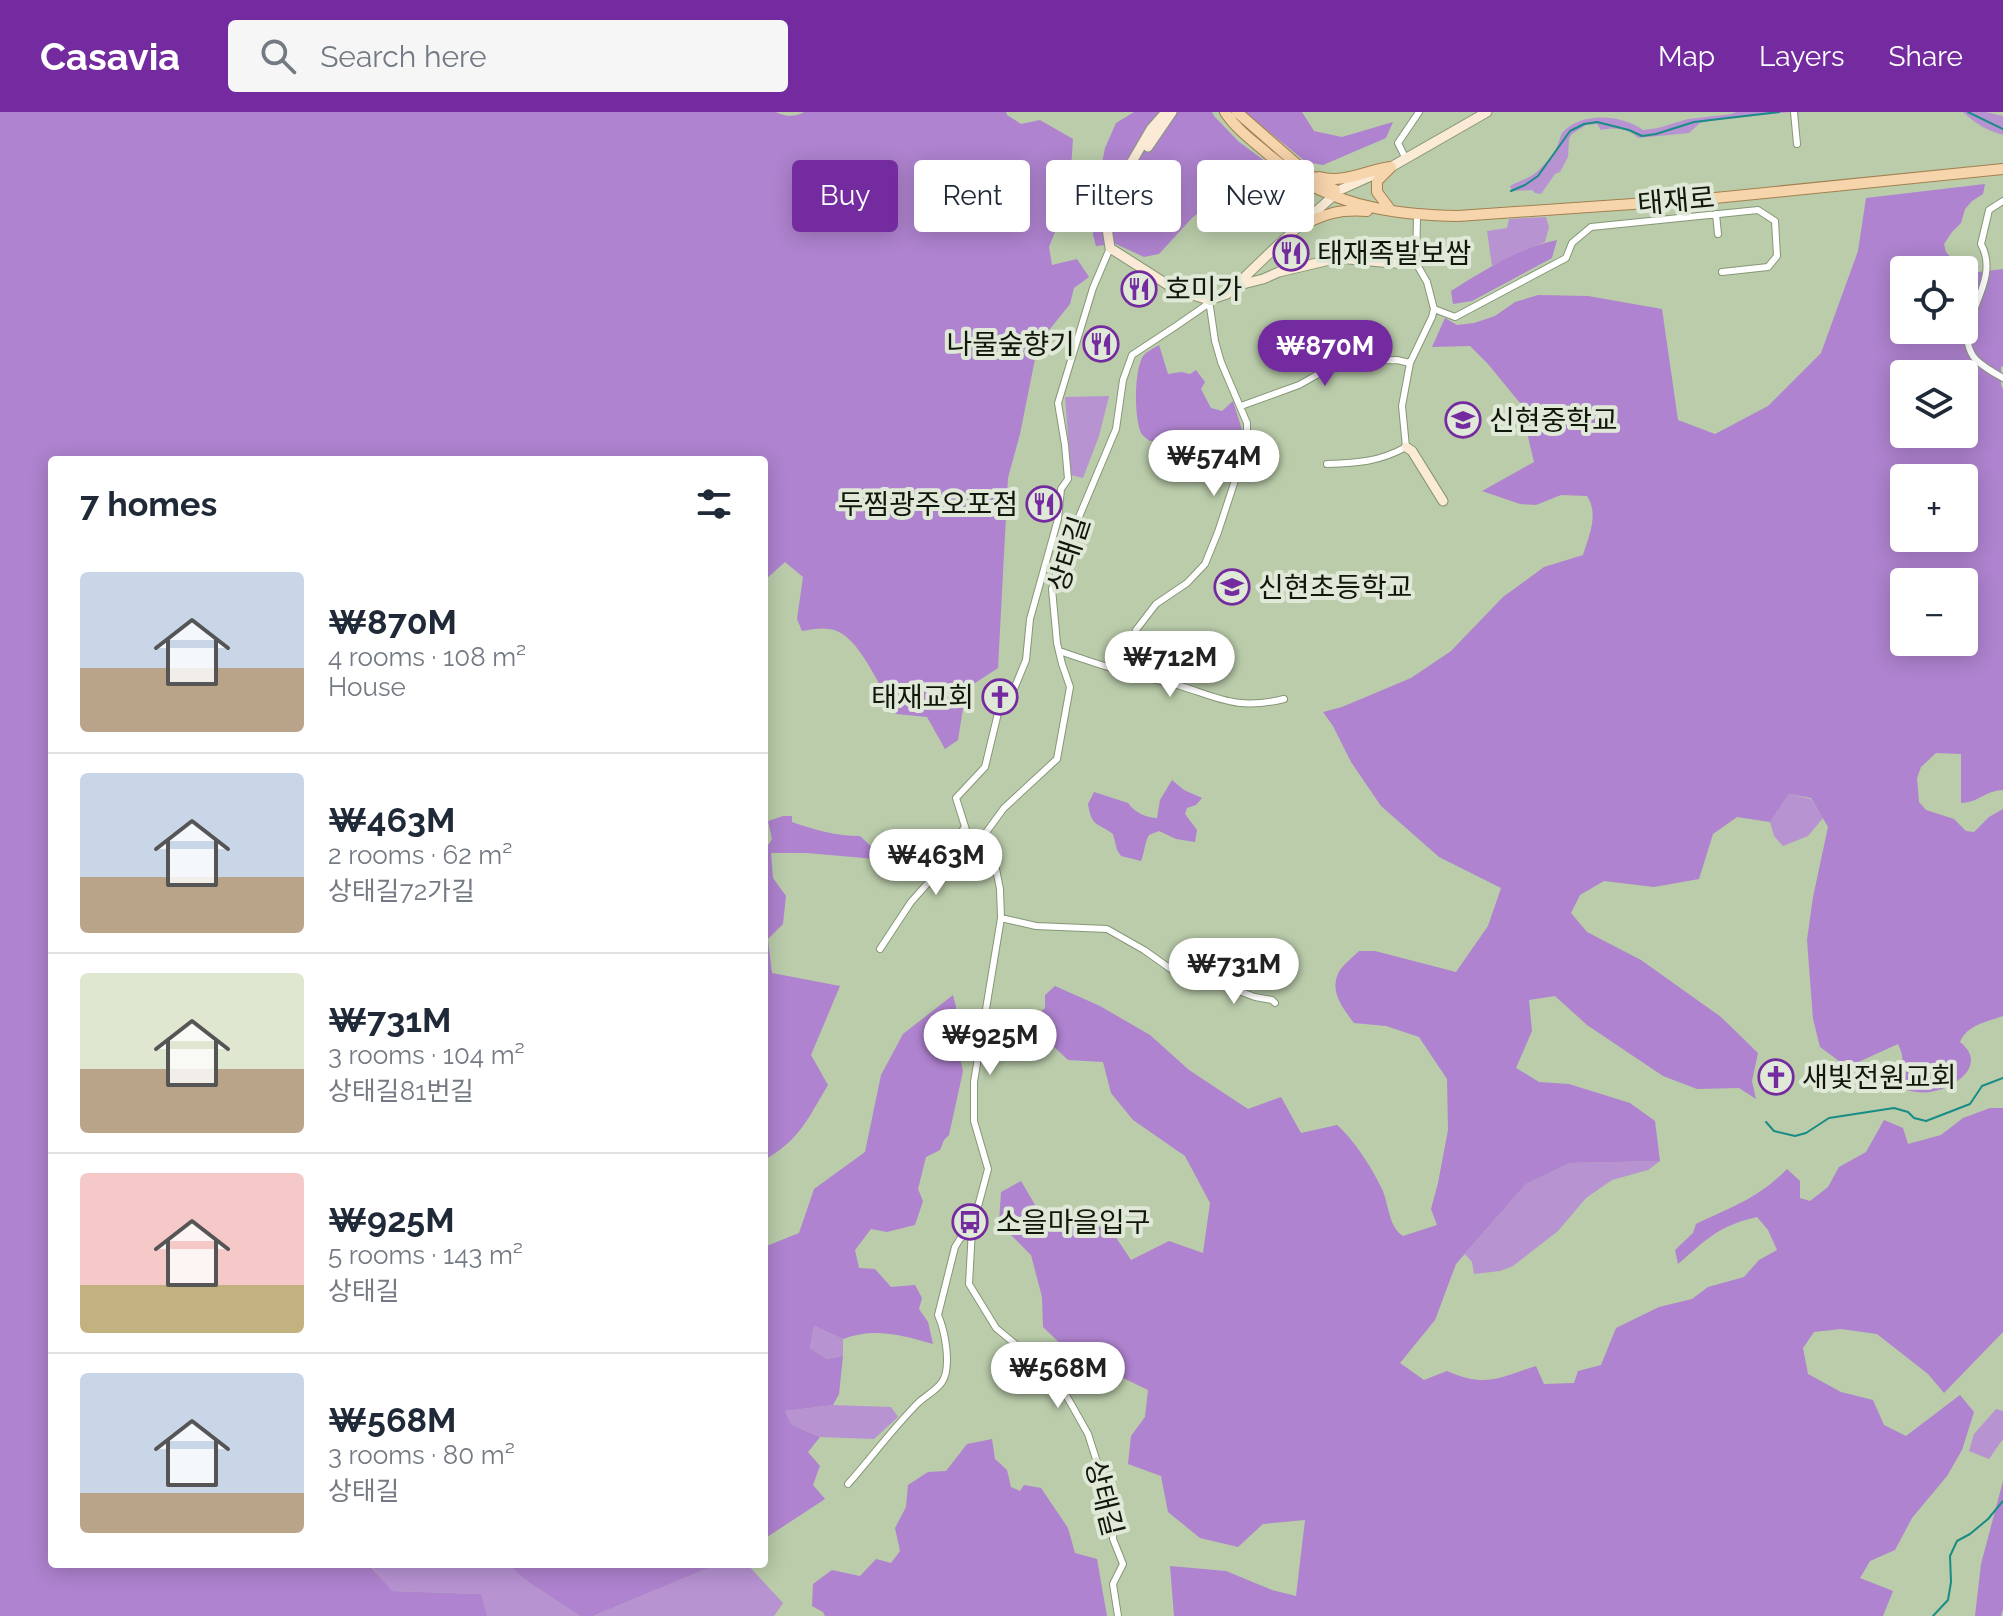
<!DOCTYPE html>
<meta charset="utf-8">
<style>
:root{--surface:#fff;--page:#f6f6f7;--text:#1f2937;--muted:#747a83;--line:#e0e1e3;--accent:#742b9f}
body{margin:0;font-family:Raleway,"Noto Sans KR",sans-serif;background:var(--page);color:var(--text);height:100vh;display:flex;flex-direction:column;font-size:30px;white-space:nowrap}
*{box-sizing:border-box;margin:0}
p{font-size:26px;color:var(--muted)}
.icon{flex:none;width:44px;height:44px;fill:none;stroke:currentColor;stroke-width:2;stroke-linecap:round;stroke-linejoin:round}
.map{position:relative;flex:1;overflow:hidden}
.side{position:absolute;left:48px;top:344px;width:720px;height:1112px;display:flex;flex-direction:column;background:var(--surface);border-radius:8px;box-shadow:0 4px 20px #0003}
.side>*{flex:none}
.top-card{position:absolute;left:792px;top:48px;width:760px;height:72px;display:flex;gap:16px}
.tools{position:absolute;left:1890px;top:144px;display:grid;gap:16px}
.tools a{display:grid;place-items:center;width:88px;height:88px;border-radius:8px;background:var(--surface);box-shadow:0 4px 20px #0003;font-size:40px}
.price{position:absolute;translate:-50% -68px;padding:0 18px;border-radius:28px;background:#fff;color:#222;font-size:26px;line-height:52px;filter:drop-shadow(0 2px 4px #0008)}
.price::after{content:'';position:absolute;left:50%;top:48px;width:24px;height:18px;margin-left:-12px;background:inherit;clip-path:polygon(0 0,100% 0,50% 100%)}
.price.current{background:var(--accent);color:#fff}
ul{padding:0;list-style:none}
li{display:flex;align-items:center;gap:24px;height:200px;padding:0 32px}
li+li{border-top:2px solid var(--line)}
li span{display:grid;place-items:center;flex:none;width:224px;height:160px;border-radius:8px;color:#555}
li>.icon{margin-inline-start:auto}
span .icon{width:96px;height:96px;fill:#fffc;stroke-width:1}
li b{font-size:34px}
h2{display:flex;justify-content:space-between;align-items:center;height:96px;padding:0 32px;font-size:34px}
.chip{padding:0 28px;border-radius:8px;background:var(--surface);box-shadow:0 4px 20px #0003;font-size:28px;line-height:72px}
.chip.current{background:var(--accent);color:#fff}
header{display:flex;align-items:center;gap:48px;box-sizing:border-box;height:112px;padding:0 40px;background:var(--accent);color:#fff}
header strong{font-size:38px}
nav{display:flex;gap:44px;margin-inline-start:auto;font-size:28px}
.search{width:560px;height:72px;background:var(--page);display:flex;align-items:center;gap:20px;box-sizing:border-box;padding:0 28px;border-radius:8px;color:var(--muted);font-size:30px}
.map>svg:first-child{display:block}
.green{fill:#b793d2}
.forest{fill:#af83cf;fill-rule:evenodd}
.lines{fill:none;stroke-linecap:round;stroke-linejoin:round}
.stream{stroke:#198c86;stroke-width:2}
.street-casing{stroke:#869777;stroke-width:8}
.secondary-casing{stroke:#869777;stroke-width:11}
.primary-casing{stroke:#a28050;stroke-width:12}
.street{stroke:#fff;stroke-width:6}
.secondary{stroke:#faead6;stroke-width:9}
.primary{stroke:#f6d4ac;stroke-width:10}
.labels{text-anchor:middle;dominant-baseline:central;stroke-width:8;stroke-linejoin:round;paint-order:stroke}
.street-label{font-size:28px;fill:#11170b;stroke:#e0e9d8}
.poi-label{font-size:28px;fill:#11170b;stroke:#e0e9d8;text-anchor:start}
</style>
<header>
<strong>Casavia</strong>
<div class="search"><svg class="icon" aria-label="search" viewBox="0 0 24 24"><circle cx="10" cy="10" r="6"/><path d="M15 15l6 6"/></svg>Search here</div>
<nav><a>Map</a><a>Layers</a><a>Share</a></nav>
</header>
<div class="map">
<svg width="2003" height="1504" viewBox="0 0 2003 1504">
<rect width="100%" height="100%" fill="#baccaa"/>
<!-- green -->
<path class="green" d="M1736,0H1791L1715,8L1700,11L1689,21L1638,26C1629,16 1614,15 1601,18L1597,12L1586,13L1572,22L1569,27L1568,45L1560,60L1555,62L1541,82L1535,81L1532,78L1512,79L1510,74C1519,69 1530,66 1538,59C1543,53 1551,46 1555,39C1558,34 1559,27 1562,21C1581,0 1620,2 1643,18L1658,16L1688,7L1732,2Z
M1963,0H1986L2003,4V23C1986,18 1976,12 1963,0Z
M1546,105L1549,115L1545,130L1492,154L1487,119L1507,116L1509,107Z
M1109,284L1099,324L1083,366L1071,363L1065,285Z
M1789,682L1811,687L1823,706L1808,724L1783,734L1774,724L1770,710Z
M1660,1049L1648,1058L1612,1068L1586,1086L1558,1119L1513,1154L1500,1159L1474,1162L1472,1150L1465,1142L1526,1072L1570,1051Z
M814,1214L843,1227V1244L827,1247L810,1236Z
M833,1293L891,1295L898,1305L874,1327L820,1325L792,1313L785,1299Z
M1996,1297L2003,1299V1327L1989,1347L1969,1339L1974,1322Z
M372,1452H507L528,1470L580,1504H487L480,1482L391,1479L370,1453Z
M718,1452H747L783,1491L774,1504H593Z"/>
<!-- forest -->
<path class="forest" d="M0,0H776C785,5 796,5 804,0H1006L1007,3L1021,12L1040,8L1073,27L1070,72L1056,77L1061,105L1049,135L1052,153L1077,147L1089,165L1074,176L1070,192L1038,232L1020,322L1008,366L998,556L966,577L958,628L945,637L927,605L896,602C882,580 862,531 839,520C827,514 814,517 802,519L797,507L803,465L785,450L764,469V348H52V1452H372L370,1454L392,1479L481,1482L487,1504H0Z
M1134,0H1212L1214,4L1238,29L1294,71L1284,79L1261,74L1234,77L1212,90L1192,106L1159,142L1144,145L1116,132L1096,134L1093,123L1096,81L1105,36L1116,11Z
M1245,0H1302L1314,19L1342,25L1393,10L1386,26L1323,53L1306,50Z
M1985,72L1983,82L1972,89L1965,97L1961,111L1952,120L1944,132L1946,140L1954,149L1967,152L1978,160L2003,157V254L2001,255V273L2003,277V678C1984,679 1980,690 1961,691V642L1936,641L1921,655L1917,666L1919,690L1926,698L1954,707L1966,719L1974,720L1989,705L2003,697V904C1986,910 1967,913 1960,930C1989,953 1954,977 1930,980C1916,982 1904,977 1891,973C1901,956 1907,951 1898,932L1854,952L1839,949L1820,935L1813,907L1807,828L1813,785L1828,715L1811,686L1789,682L1770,710L1737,705L1713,722L1699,767L1654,775L1604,769L1580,783L1571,801L1587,820L1641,848L1721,905L1758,941L1752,969L1756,987L1739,976L1697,977L1663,964L1587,913L1555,884L1529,888L1532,919L1516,956L1539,970L1569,972L1630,991L1655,1009L1660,1049L1570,1051L1526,1072L1456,1152L1435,1208L1400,1251L1424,1268L1447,1259C1486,1276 1498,1266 1536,1254L1544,1272L1574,1271L1578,1259L1601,1253L1616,1216L1659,1195L1692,1187L1708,1175L1744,1165L1759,1148L1777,1138L1768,1118L1757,1105C1718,1114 1707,1127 1678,1152L1675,1138L1693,1121L1696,1112C1732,1095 1759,1086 1787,1057L1800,1069V1086L1810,1089L1828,1075L1839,1055L1866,1040L1884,1008L1903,1016L1908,1032L1941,1023L1963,1006L1990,996H2003V1220L1944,1281L1928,1262L1877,1222L1841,1217L1814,1220L1803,1236L1808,1262L1841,1280L1873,1288L1884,1313L1906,1324L1960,1283L1974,1300L1962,1338L1947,1364L1912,1406L1895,1438L1870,1449L1860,1466L1893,1479L1883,1504H1174L1170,1454L1226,1459L1272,1478L1296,1484L1305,1408L1263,1412L1238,1435L1200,1426L1168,1400L1161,1364L1128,1352L1131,1324L1145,1305L1148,1278L1069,1240L1043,1215L1042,1185L1031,1143L999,1111L1001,1080L1021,1069L1048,1115H1109L1131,1148L1169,1129L1203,1141L1210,1091L1185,1044L1133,1008L1111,981L1103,950L1068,948L1029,911L1045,896V883L1055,874L1100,894L1150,923L1189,958L1248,997L1281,985L1301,1021L1337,1013C1355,1029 1372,1056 1382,1077C1389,1092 1388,1114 1403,1124L1437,1113L1431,1097L1438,1071L1448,1018L1447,967L1419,925L1386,914L1354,911C1342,895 1328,878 1340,858C1345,851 1353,845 1359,839H1375L1456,860L1488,814L1501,776L1439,745L1381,694L1351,650L1333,614L1323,600L1342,595L1411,566L1451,539L1503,485L1544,455L1583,443C1589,424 1599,402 1587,384L1561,383L1536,393L1520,392L1482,379L1534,350L1520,291L1488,252L1470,234L1432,235L1445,206L1457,213L1474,211L1495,204L1515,190L1538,183L1588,184L1662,197L1678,308L1715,322L1768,294L1821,241L1858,139L1866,86ZM1904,158H1964V218H1904ZM1904,262H1964V322H1904ZM1904,366H1964V426H1904ZM1904,470H1964V530H1904Z
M1557,128L1552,146L1472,189L1453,192L1451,179C1483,159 1519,136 1557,128Z
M1159,233L1168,262L1181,260L1190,262L1196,258L1205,270L1201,277L1211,296L1222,299L1233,289L1243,321L1239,335L1150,329C1147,327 1143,324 1141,321C1134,305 1134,259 1143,244C1146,240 1154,236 1159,233Z
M1172,668L1184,678L1202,686L1196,693L1187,696L1185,702L1197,718L1195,730L1176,727L1159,719L1149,723C1144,732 1145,739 1141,749L1121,744L1117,738L1113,722C1097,710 1092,716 1088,692L1094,680L1128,691C1134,700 1147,706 1157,706L1160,688Z
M783,704H792V710C815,718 836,724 860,724L875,738L900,740L898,749L807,741H771L773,766L786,784L783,812L768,827L772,861L840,874L811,943L828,973C808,1006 800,1028 764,1048V734L769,732L772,727L768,709Z
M953,883L956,895L955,924L963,959L949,1023L944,1028L940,1038L926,1045L918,1077L923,1089L915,1113L887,1120L871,1117L855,1138L859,1156L875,1157L891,1175L915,1173L922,1186L919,1197L928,1210L933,1232C903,1223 873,1215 843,1227L814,1214L810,1236L827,1247L843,1244L839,1282L833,1293L785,1299L792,1313L820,1325L808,1340L820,1354L813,1373L825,1387L764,1427V1135L799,1121L814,1077L865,1040L881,963L903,922Z
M992,1327L995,1347L1007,1358L1011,1375L1020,1379L1024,1373L1041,1376L1068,1416L1075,1441L1097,1447L1107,1504H825L823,1500L812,1494L813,1472L832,1458L860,1464L876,1447L891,1451L900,1439L895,1416L906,1395L908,1373L928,1360L946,1359L967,1332Z
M2003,1369V1497L2001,1504H1975L1981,1452Z
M507,1452H718L593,1504H580L528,1470Z"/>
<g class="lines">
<!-- stream -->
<path class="stream" d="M1968,0L2003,17
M1511,79L1525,73L1538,64L1570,19L1584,12L1597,10L1629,18L1642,24L1656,22L1694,10L1779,0
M1766,1010L1774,1019L1795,1024L1806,1021L1829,1006L1894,996L1908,1000L1914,1006L1926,1009L1970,992L1982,974L2003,966
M1933,1504L1948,1488L1951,1470L1950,1444L1957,1429L1970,1422L1988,1407L2003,1389"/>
<defs>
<path id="street" d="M1794,0L1797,32
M1406,47L1398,31L1419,0
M2003,89L1989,98L1981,132C2003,172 1951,210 1973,244C1979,253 1993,260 2003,266
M1716,102L1718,122
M1434,197L1455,205L1566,146L1572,131L1591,115L1758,98L1775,109L1777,144L1768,155L1722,160
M1241,294L1299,273L1329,256L1349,249L1397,248L1410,251
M1327,352C1357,351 1379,350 1406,335L1402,294L1410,251L1432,205L1434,197L1427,170L1416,151L1417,106
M1059,539C1081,546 1102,554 1125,560C1141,565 1157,568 1174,572C1218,585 1236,599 1284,587
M1122,560L1129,535L1136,518L1156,492L1187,471L1205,452L1218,420L1247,332V311L1221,250L1215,229L1209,188
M979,730L968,724L956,686L985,655L999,597L1014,577L1026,548L1030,507L1058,407L1061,377L1068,367L1065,333L1058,291L1093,176L1110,136
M1001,806L1036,814L1107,817L1144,838L1175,860L1193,868L1222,873L1255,885L1272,888L1275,891
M880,837L911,790L944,753L945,746L964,716
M972,1117L969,1172L996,1216L1056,1266L1074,1297L1088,1322L1114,1403L1113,1427L1123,1452L1113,1472L1118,1504
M848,1372C872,1345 893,1316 918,1291C925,1284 936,1279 942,1270C952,1255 945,1219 938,1203L955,1135L960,1127L972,1117L988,1057L974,1009V970L1001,806L1000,777L996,757L979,730L1004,696L1057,647L1070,575L1062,552L1057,531L1052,477L1060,450L1116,317L1123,268L1132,243L1176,214L1205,194L1209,188"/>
<path id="secondary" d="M1166,0L1151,17L1130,53L1117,81L1106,109L1110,136L1176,178L1209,188L1227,182L1279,132L1340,78L1391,55L1487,0
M1148,35L1172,0
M1239,173L1263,167L1279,160L1338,146L1392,151H1416
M1406,335L1412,339L1443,389"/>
<path id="primary" d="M1225,0C1236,17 1253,29 1269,43C1280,51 1291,62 1303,69C1351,97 1404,103 1458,104L1705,87L2003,57
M1237,0L1308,62L1335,78
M1319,65C1345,72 1366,58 1391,55
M1389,96L1377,80V69L1390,56
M1300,114C1325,102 1338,97 1367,99
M1300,114C1308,93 1310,89 1301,68"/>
</defs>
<!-- street casing -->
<use href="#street" class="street-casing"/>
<!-- secondary casing -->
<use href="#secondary" class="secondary-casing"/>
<!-- primary casing -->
<use href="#primary" class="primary-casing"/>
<!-- street -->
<use href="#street" class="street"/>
<!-- secondary -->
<use href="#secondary" class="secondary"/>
<!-- primary -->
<use href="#primary" class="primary"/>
</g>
<!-- icons -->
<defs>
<symbol id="restaurant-ring" viewBox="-11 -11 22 22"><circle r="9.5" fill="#e0e9d8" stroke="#742b9f" stroke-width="1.5"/><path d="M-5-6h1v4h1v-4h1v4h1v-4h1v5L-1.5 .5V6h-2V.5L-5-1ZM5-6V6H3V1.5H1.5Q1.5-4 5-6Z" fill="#742b9f"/></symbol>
<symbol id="school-ring" viewBox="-11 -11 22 22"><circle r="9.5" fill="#e0e9d8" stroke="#742b9f" stroke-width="1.5"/><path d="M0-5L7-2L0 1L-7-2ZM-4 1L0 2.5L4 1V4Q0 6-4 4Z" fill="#742b9f"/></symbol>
<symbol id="church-ring" viewBox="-11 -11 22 22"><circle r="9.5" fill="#e0e9d8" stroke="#742b9f" stroke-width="1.5"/><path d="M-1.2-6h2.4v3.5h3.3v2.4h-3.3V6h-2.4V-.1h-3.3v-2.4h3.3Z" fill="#742b9f"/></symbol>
<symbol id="bus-ring" viewBox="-11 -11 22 22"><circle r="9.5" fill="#e0e9d8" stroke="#742b9f" stroke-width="1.5"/><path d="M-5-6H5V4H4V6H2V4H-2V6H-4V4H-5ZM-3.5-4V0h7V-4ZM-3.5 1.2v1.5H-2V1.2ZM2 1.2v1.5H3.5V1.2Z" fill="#742b9f"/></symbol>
</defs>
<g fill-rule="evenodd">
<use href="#restaurant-ring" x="1271" y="121" width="40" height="40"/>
<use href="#restaurant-ring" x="1119" y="157" width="40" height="40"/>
<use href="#restaurant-ring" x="1081" y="212" width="40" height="40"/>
<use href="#school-ring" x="1443" y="288" width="40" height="40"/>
<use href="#restaurant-ring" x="1024" y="372" width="40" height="40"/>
<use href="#school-ring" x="1212" y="455" width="40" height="40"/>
<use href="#church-ring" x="980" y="565" width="40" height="40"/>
<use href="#church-ring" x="1756" y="945" width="40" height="40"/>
<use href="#bus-ring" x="950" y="1090" width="40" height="40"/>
</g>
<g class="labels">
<!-- street labels -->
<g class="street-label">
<text transform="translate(1676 89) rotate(-5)">태재로</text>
<text transform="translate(1069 442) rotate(-72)">상태길</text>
<text transform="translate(1104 1386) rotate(76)">상태길</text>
</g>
<!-- poi labels -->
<g class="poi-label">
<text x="1317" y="141">태재족발보쌈</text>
<text x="1165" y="177">호미가</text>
<text x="1075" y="232" text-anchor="end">나물숲향기</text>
<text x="1489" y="308">신현중학교</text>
<text x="1018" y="392" text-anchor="end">두찜광주오포점</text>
<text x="1258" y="475">신현초등학교</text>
<text x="974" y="585" text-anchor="end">태재교회</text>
<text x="1802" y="965">새빛전원교회</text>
<text x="996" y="1110">소을마을입구</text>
</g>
</g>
</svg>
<div class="tools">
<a><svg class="icon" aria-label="locate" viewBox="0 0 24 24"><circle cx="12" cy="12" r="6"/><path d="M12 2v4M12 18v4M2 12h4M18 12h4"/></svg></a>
<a><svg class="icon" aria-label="layers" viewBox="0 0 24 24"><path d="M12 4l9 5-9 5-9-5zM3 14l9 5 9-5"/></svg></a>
<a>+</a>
<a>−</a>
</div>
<b class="price current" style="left:1325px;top:276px">₩870M</b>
<b class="price" style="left:1214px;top:386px">₩574M</b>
<b class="price" style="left:1170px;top:587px">₩712M</b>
<b class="price" style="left:936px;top:785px">₩463M</b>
<b class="price" style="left:1234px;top:894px">₩731M</b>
<b class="price" style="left:990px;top:965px">₩925M</b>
<b class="price" style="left:1058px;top:1298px">₩568M</b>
<div class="top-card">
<a class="chip current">Buy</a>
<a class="chip">Rent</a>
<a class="chip">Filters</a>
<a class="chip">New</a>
</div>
<section class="side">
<h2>7 homes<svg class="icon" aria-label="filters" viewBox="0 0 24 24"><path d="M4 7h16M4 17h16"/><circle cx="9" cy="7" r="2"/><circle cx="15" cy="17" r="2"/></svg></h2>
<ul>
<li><span style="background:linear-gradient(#c9d6e8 60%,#b9a48a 0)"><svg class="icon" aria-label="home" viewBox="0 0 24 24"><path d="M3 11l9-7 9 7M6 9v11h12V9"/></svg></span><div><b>₩870M</b><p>4 rooms · 108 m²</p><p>House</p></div></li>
<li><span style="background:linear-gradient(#c9d6e8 65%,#b9a48a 0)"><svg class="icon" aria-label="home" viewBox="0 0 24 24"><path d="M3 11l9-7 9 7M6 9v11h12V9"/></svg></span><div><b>₩463M</b><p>2 rooms · 62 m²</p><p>상태길72가길</p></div></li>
<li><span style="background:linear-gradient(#dfe7d0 60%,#b9a48a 0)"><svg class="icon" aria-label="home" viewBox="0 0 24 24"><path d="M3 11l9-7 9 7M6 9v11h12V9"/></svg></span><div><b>₩731M</b><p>3 rooms · 104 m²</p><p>상태길81번길</p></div></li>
<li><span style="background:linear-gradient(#f6c9c9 70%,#c2b280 0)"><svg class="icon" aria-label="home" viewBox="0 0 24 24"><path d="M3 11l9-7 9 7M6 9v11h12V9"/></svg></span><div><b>₩925M</b><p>5 rooms · 143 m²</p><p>상태길</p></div></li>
<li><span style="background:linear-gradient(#c9d6e8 75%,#b9a48a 0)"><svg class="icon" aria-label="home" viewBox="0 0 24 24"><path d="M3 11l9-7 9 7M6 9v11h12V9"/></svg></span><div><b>₩568M</b><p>3 rooms · 80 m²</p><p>상태길</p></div></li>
</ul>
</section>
</div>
